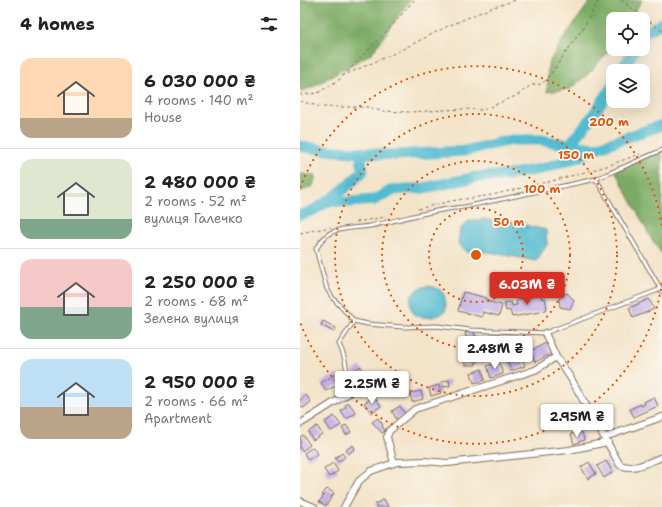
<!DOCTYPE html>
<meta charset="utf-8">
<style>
:root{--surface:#fff;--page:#f2f2f2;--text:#202124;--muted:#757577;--line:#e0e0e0;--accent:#d93025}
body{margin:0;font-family:"Shantell Sans",sans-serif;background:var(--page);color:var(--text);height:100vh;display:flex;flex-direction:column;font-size:15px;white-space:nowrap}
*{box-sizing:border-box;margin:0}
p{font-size:13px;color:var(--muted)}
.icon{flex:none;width:22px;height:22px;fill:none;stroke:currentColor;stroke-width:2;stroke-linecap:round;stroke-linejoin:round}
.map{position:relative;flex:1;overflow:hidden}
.details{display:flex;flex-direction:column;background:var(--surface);width:300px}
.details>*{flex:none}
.fabs{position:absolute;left:306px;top:12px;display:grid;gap:8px}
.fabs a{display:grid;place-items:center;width:44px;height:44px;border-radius:8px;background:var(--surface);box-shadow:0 4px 16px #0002;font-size:20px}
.price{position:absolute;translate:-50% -34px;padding:0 9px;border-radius:4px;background:#fff;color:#222;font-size:13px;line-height:26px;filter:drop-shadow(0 1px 2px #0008)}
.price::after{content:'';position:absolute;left:50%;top:24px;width:12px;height:9px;margin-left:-6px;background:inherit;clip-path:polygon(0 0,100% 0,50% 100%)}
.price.on{background:var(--accent);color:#fff}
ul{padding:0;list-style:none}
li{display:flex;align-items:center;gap:12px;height:100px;padding:0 20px}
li+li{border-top:1px solid var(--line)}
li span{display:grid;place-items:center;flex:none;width:112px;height:80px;border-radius:12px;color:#555}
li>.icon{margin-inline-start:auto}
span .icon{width:48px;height:48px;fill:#fffc;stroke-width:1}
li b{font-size:17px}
h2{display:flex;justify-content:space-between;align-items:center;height:48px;padding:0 20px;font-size:17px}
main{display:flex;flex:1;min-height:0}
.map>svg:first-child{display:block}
.forest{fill:#7aaa64;stroke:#5a6a41}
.water{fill:#53bbd1;stroke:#477278}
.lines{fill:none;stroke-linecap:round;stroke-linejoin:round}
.river{stroke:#53bbd1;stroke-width:11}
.building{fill:#c2afe7}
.lane-casing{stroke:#7b6b5a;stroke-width:5}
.street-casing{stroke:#7b6b5a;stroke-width:8}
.path{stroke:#7b6b5a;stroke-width:1;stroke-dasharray:3 3;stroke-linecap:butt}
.lane{stroke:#fff;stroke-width:3}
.street{stroke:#fff;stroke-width:6}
.ring{fill:none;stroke:#df570d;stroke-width:2;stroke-dasharray:2 4}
.centre{fill:#df570d;stroke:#fbf7ec;stroke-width:2}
.ring-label{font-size:12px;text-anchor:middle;font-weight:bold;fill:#df570d;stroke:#fbf7ec;stroke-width:3.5;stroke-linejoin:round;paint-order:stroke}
</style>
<main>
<section class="details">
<h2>4 homes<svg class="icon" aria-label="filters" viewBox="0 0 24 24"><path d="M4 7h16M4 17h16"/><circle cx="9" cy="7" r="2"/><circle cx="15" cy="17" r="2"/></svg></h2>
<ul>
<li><span style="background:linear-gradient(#ffd9b3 75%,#b9a48a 0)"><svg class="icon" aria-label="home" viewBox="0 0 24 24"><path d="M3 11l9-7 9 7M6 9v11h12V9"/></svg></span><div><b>6 030 000 ₴</b><p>4 rooms · 140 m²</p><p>House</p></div></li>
<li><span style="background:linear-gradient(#dfe7d0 75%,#7fa58c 0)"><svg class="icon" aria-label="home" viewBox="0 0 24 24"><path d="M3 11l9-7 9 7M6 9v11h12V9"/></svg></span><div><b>2 480 000 ₴</b><p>2 rooms · 52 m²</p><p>вулиця Галечко</p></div></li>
<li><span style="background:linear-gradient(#f6c9c9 60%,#7fa58c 0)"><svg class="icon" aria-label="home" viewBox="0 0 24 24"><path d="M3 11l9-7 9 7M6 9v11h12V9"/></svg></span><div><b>2 250 000 ₴</b><p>2 rooms · 68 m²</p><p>Зелена вулиця</p></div></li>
<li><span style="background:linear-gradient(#bfe0f5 60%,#b9a48a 0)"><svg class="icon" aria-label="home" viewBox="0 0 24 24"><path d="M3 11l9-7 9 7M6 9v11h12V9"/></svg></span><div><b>2 950 000 ₴</b><p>2 rooms · 66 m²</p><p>Apartment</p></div></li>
</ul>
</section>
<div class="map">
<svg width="362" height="507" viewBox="0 0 362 507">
<rect width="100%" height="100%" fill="#fbf7ec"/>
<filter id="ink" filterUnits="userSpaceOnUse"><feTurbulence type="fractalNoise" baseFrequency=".025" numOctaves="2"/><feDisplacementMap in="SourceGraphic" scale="8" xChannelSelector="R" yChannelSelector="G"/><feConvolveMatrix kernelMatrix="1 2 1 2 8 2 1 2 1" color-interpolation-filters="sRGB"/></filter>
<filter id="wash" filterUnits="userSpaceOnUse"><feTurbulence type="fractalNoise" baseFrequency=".012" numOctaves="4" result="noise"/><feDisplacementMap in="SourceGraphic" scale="16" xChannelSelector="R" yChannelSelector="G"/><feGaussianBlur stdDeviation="0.9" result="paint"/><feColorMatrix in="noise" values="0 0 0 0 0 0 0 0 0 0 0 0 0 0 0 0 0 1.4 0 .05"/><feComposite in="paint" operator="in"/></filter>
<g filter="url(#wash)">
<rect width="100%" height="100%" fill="#f3e3c8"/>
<!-- forest -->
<path class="forest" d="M0,0H110L72,53L11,88L0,91Z
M291,0H342L331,19H313V47L286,76L270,89L247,92L248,64L265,36Z
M362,151V254L352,240L315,170Z
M0,174L16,175L13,186L0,192Z"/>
<!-- water -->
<path class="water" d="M185,219L200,223L212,222L246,230L247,245L236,261L189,252H166L158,243L160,229L168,221Z
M128,286C144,288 146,295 146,310C137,319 128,318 116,316C114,313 111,310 111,307C107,295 118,287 128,286Z"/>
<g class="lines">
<!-- river -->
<path class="river" d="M343,36L346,32L362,23
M321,71L335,49
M269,145L291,118L313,85
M0,146L24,150L95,155L164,151L211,140H241L269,145L296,148L362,125
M27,201L49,202L74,200L92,190L124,188L177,177L207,175L245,168L278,157L296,148
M0,215C21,210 48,187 63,171L60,152"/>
</g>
<g id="blocks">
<!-- building -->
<path class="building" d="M163,292L187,298L186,301L202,305L199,316L183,312L182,317L158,311Z
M267,293L274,300L270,309L260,307L259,298Z
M241,294L242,299L245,298L247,309L245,310V311L212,317L210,310L206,311L204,303L211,302L212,306L217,305L216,300Z
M349,299L354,309L333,318L329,308Z
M23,321L36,328L34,332L21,325Z
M173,331L177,340L168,343L165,333Z
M182,338L187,354L181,356L176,340Z
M198,340L203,353L197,356L192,342Z
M246,343L251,354L235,362L230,351Z
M175,352L176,365H165L164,353Z
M221,354L225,366L211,371L207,359Z
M199,362L203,374L191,378L187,366Z
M60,366L66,374L59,379L53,372Z
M182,369L185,380L174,383L171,373Z
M36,374L41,383L26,391L21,383Z
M149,380L150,386L143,387L142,382Z
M95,382L102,392L98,395L91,385Z
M139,385L141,393L131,396L129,388Z
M121,391L123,399L112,402L110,393Z
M6,395L11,402L3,408L0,405V400Z
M74,397L81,406L71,413L64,403Z
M354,397L358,406L334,417L330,409L341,404V406L345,404L344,402Z
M49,403L56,413L46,419L41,411L46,407L45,405Z
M100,406L105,414L97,420L92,411Z
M34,416L41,425L31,431L25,422Z
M78,418L83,425L82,426L85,431L82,433L72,422Z
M46,425L51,432L46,435L42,428Z
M17,426L22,434L13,440L8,432Z
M277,432V434L282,432L284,440L274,444L271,434Z
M3,435L10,445L2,451L0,449V437Z
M53,445L55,449L48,454L46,450Z
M13,447L17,454L8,460L4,453Z
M42,453L45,457L38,462L35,458Z
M306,461L313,472L304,478L297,466Z
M289,462L296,474L288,479L281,467Z
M33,463L38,471L29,477L24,469Z
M27,489L34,493L26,506L19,502L24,495L22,494Z
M84,499L88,507H77L75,504Z"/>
</g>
</g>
<g filter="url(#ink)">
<use href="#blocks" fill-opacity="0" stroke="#7b6b5a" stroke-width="1"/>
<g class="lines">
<defs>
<path id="lane" d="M296,179L362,291
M54,321L68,324L103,327L137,326L170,330L245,333L361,289
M47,393C48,375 47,360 39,344L54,321L32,297L27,289L16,249C20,243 23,237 30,233C42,227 58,228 70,226C102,220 132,209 164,207L296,179L362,150"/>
<path id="street" d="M245,333L256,357L270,377L320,465C335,471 348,462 362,457
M0,424L57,388
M305,437L362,417
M94,463L87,437L89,431L115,409L235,370L256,357
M0,501L14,507
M44,507L59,481L71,471L97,462L125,461L147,463L269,450L308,442"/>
</defs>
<!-- lane casing -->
<use href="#lane" class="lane-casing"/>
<!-- street casing -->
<use href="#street" class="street-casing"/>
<!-- path -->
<path class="path" d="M321,0L362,31
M42,76L95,53L148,26L191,8L216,0
M0,95L18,93L40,79L88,30L114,0
M0,101L21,107H68L81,111L110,112L163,109L183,110L218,95L231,85L242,84L250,75L283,28L299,0
M118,209L151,201L192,195L248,182L304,167L340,154
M56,222L86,217
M0,233L31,227"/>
<!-- lane -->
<use href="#lane" class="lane"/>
<!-- street -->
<use href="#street" class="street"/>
</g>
</g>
<!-- distance rings -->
<g class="ring">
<circle cx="176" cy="255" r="47"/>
<circle cx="176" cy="255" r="94"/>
<circle cx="176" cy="255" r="141"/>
<path d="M362 283A188 188 0 0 1 0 322M0 188A188 188 0 0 1 362 227"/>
</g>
<circle cx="176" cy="255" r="6" class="centre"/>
<g class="ring-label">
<text x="309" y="126">200 m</text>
<text x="276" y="159">150 m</text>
<text x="242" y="193">100 m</text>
<text x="209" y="226">50 m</text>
</g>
</svg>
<div class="fabs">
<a><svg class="icon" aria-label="locate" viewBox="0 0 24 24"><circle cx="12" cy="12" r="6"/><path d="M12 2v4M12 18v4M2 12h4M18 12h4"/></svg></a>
<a><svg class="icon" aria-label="layers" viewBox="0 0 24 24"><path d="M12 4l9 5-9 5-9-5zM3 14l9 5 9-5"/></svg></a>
</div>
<b class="price on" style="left:227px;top:306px">6.03M ₴</b>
<b class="price" style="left:195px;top:370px">2.48M ₴</b>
<b class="price" style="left:72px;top:405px">2.25M ₴</b>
<b class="price" style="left:277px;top:438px">2.95M ₴</b>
</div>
</main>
